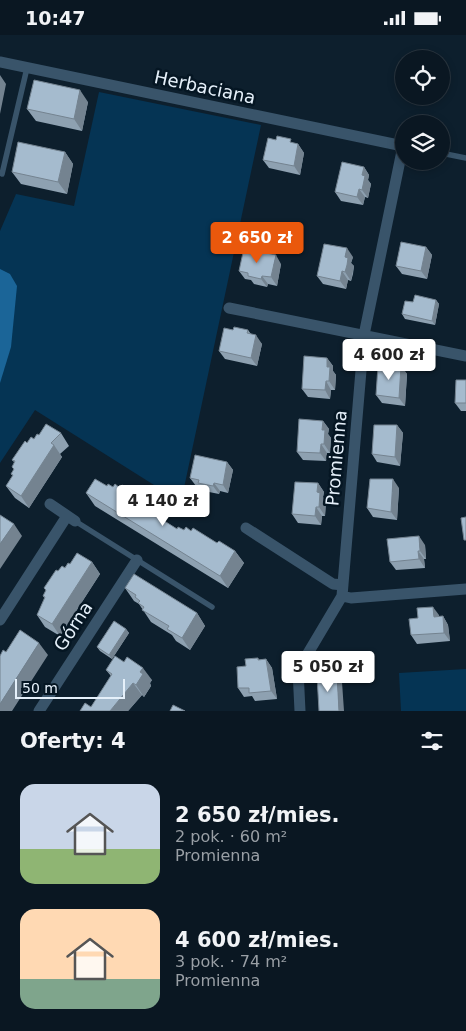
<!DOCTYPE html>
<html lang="pl">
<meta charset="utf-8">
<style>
:root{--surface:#0a1722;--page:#13202a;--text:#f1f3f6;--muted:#999fa5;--line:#2a3640;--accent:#ea580c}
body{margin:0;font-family:"DejaVu Sans",sans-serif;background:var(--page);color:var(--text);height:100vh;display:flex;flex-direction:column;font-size:19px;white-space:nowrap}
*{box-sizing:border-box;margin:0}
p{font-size:16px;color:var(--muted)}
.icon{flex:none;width:28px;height:28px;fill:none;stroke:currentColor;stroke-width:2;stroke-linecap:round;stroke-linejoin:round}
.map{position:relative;height:676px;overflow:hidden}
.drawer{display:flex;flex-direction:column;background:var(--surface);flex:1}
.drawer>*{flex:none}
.controls{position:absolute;left:395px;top:15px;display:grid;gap:10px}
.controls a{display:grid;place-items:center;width:55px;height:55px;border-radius:50%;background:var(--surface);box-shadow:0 2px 8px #0003,0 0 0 1px var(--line);font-size:25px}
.scale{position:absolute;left:15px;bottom:12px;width:110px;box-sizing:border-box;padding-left:5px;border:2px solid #e5f0fa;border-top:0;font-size:14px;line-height:18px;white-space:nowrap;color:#e5f0fa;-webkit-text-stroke:4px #051623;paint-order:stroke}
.price{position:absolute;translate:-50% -42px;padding:0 11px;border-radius:5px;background:#fff;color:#222;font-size:16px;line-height:32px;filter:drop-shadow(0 1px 2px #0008)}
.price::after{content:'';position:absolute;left:50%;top:30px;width:15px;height:11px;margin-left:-8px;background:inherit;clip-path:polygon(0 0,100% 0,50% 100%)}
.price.on{background:var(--accent);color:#fff}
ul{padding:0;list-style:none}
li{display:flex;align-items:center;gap:15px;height:125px;padding:0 20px}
li span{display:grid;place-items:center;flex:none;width:140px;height:100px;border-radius:15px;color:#555}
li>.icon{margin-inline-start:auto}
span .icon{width:60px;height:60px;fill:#fffc;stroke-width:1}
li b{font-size:21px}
h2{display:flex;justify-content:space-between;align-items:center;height:60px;padding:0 20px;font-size:21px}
.status{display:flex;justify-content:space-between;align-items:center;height:35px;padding:0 25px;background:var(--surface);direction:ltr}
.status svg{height:14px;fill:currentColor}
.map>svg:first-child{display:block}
.green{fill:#053454}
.water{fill:#1b6598}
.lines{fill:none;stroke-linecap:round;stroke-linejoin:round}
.service{stroke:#39546a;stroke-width:5.5}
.minor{stroke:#39546a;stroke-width:11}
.wall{fill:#8ea1b1}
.shaded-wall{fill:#748390}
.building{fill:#a5bbce;stroke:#748390}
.labels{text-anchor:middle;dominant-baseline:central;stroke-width:5;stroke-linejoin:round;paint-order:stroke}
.street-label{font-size:18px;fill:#e5f0fa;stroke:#051623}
</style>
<div class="status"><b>10:47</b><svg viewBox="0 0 49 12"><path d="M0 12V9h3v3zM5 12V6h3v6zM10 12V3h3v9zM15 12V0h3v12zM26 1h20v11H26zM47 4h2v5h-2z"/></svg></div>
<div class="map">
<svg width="466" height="676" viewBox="0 0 466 676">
<rect width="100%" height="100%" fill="#0d1f2d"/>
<!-- green -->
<path class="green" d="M99,57L261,90L181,467L35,375L0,428V196L16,159L74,171Z
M466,634V676H401L399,638Z"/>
<!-- water -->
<path class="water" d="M0,234L10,239L17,251L11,312L0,348Z"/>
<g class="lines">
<!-- service -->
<path class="service" d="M441,118L466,123
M2,139L27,33
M75,486L212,572"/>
<!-- minor -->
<path class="minor" d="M0,27L403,111L364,300L342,561L298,635L300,676
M229,273L466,321
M50,469L75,486
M246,493L333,549L343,550
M342,561L351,563L466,554
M0,585L67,481
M39,676L137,525"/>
</g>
<!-- wall -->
<path class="wall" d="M88,67L82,96L36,86L27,74Z
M294,108L298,109L304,118L300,140L269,133L263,125Z
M65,117L73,129L67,159L21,149L12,137Z
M364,132L369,140L368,145L371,149L368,163L365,162L363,170L341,166L335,157Z
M426,212L432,220L427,244L402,239L396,231Z
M353,222L351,228L354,231L353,239L351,246L348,245L346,254L323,249L317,241Z
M281,229L277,251L268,249L267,252L254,249L251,245L245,244L239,236Z
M436,265L439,269L435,290L405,284L402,279L413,267Z
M233,295H248L251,299L262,309L257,331L225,324L219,316Z
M327,323L333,331V336L336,340L335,355H331L330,364L308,362L302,354Z
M401,331L407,339L405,371L382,368L376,360Z
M466,345V376H461L455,368Z
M323,386L329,394L328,399L331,403L330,418H327L326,426L303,425L297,417Z
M397,390L403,398L400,431L377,427L372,419Z
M61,398L69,411L60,419L62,422L29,473L15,463L6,451L13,441L11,439L14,435L12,432L15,428L12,425L39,400Z
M227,427L233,435L228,458L220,456L219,459L204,456L202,452L196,451L190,443Z
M318,448L324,457L323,462L326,466L325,481H322L321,490L298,488L292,479Z
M107,451L113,452L149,473L153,479L177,494L191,496L235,516L244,528L228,553L95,471L86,458Z
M399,453L397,485L373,482L367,473Z
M425,510L426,524H424L425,533L396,535L390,527Z
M92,527L100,539L60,601L45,592L37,580L45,564L43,561L46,556L44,553L58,536L70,529Z
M125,553L197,578L205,591L190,615L176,606L172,600L151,587L139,569L134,566Z
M439,580V582L443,581L448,590L450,606L417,609L411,600L418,583Z
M126,594L129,598L112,624L100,616L97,612Z
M258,623L259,625L266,624L272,633L277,664L255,666L252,661L244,662L238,653L246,631Z
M106,635L152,645L150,648L151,651L144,662L142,660L128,676H80L91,672L111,641Z"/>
<!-- shaded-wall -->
<path class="shaded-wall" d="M0,40L6,49L0,79Z
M80,55L88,67L82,96L74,84Z
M298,109L304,118L300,140L294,131Z
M65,117L73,129L67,159L58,147Z
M364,132L369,140L368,145L371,149L368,163L362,155V140Z
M359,154L365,162L363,170L357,162Z
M426,212L432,220L427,244L421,236Z
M347,213L353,222L351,228L354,231L351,246L345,237V222Z
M276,220L281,229L277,251L271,242Z
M342,236L348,245L346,254L340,246Z
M262,241L268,249L267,252L261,244Z
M436,265L439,269L435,290L432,286Z
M256,300L262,309L257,331L251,323Z
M327,323L333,331V336L336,340L335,355L329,346L327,332Z
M401,331L407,339L405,371L399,363Z
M326,346L331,355L330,364L325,355Z
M323,386L329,394L328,399L331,403L330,418L324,409L322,395Z
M397,390L403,398L400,431L395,422Z
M321,409L327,418L326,426L320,418Z
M54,410L62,422L29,473L21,461Z
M227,427L233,435L228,458L223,450Z
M393,444L399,453L397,485L391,477Z
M214,448L220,456L219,459L213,451Z
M318,448L324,457L323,462L326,466L325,481L319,472L317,457Z
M141,461L157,486L156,488L139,464Z
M316,472L322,481L321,490L315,481Z
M14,489L22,501L0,534V509Z
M419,501L425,510L426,524L420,516Z
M235,516L244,528L228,553L220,541Z
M418,516L424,524L425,533L419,524Z
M92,527L100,539L60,601L52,589Z
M433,572L439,580L440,590L434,582Z
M197,578L205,591L190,615L182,603Z
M443,581L448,590L450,606L444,598Z
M126,594L129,598L112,624L109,620Z
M39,608L48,620L12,676H0V669Z
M266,624L272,633L277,664L271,656Z
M143,633L152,645L150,648L151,651L144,662L136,650L140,637Z
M337,639L342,647L344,676H339Z
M133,648L142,660L128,676H110Z"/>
<!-- building -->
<path class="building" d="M34,45L80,55L74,84L27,74Z
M277,101L291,104L290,107L298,109L294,131L263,125L268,103L276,105Z
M18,107L65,117L58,147L12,137Z
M342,127L364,132L362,140L365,141L362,155L359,154L357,162L335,157Z
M401,207L426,212L421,236L396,231Z
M324,209L347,213L345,222L348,223L347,230L345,237L342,236L340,246L317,241Z
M244,213L276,220L271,242L262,241L261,244L248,241V238L239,236Z
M415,260L436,265L432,286L402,279L405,266L413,267Z
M234,292L248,295L247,298L256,300L251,323L219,316L224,293L233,295Z
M304,321L327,323V332H330L329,346H326L325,355L302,354Z
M378,331H401L399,363L376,360Z
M456,345H466V368H455Z
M299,384L323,386L322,395H325L324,409H321L320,418L297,417Z
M46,389L61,398L51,408L54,410L21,461L6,451L13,440L11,439L14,434L12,432L15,426L12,425L25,406L27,408L31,402L34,404L37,399L39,400Z
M374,390H397L395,422L372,419Z
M195,420L227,427L223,450L214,448L213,451L198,448L199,445L190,443Z
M95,444L107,451L108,449L113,452L115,449L120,453L122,450L141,461L139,464L145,467L143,470L149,474L147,475L177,494L178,492L184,495L186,492L191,496L193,493L217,508L219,506L235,516L220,541L86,458Z
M370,444H393L391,477L367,473Z
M295,447L318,448L317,457L320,458L319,472H316L315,481L292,479Z
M0,480L14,489L0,509Z
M466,482V505H464L461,483Z
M419,501L420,516H418L419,524L390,527L387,504Z
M77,518L92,527L52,589L37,580L45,562L43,561L46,555L44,553L56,535L58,536L62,531L65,533L68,528L70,529Z
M134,539L197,578L182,603L167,594L169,591L142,575L144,572L138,568L140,566L135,562L136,560L125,553Z
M433,572L434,582L443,581L444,598L411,600L409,584L418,583L417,573Z
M114,586L126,594L109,620L97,612Z
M20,595L39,608L0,669V621L3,615L6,617Z
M115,621L124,627L127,622L143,633L140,637L143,639L136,650L133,648L110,676H80L85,668L91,672L112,639L106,635Z
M258,623V625L266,624L271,656L249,658V653H238L237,632L246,631L245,624Z
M337,639L339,676H319L317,640Z
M173,670L185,676H170Z"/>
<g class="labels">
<!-- street labels -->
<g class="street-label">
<text transform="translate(205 52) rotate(12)">Herbaciana</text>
<text transform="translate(336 423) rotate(-85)">Promienna</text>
<text transform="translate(73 591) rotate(-57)">Górna</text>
</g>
</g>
</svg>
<div class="controls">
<a><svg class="icon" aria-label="locate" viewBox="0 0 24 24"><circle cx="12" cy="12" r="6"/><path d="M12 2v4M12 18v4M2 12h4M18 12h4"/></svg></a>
<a><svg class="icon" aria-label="layers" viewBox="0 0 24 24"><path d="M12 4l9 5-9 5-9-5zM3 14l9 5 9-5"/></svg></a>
</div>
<div class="scale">50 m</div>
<b class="price on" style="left:257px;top:229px">2 650 zł</b>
<b class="price" style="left:389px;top:346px">4 600 zł</b>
<b class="price" style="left:163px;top:492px">4 140 zł</b>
<b class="price" style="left:328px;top:658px">5 050 zł</b>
</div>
<section class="drawer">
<h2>Oferty: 4<svg class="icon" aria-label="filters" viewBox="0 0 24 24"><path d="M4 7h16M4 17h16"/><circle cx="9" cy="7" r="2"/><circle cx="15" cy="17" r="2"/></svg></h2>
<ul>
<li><span style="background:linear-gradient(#c9d6e8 65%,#8fb573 0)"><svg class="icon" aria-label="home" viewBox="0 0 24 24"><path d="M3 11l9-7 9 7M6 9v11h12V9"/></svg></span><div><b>2 650 zł/mies.</b><p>2 pok. · 60 m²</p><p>Promienna</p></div></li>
<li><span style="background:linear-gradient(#ffd9b3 70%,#7fa58c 0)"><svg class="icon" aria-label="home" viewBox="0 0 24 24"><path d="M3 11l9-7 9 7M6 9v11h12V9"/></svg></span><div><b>4 600 zł/mies.</b><p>3 pok. · 74 m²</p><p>Promienna</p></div></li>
</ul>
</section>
